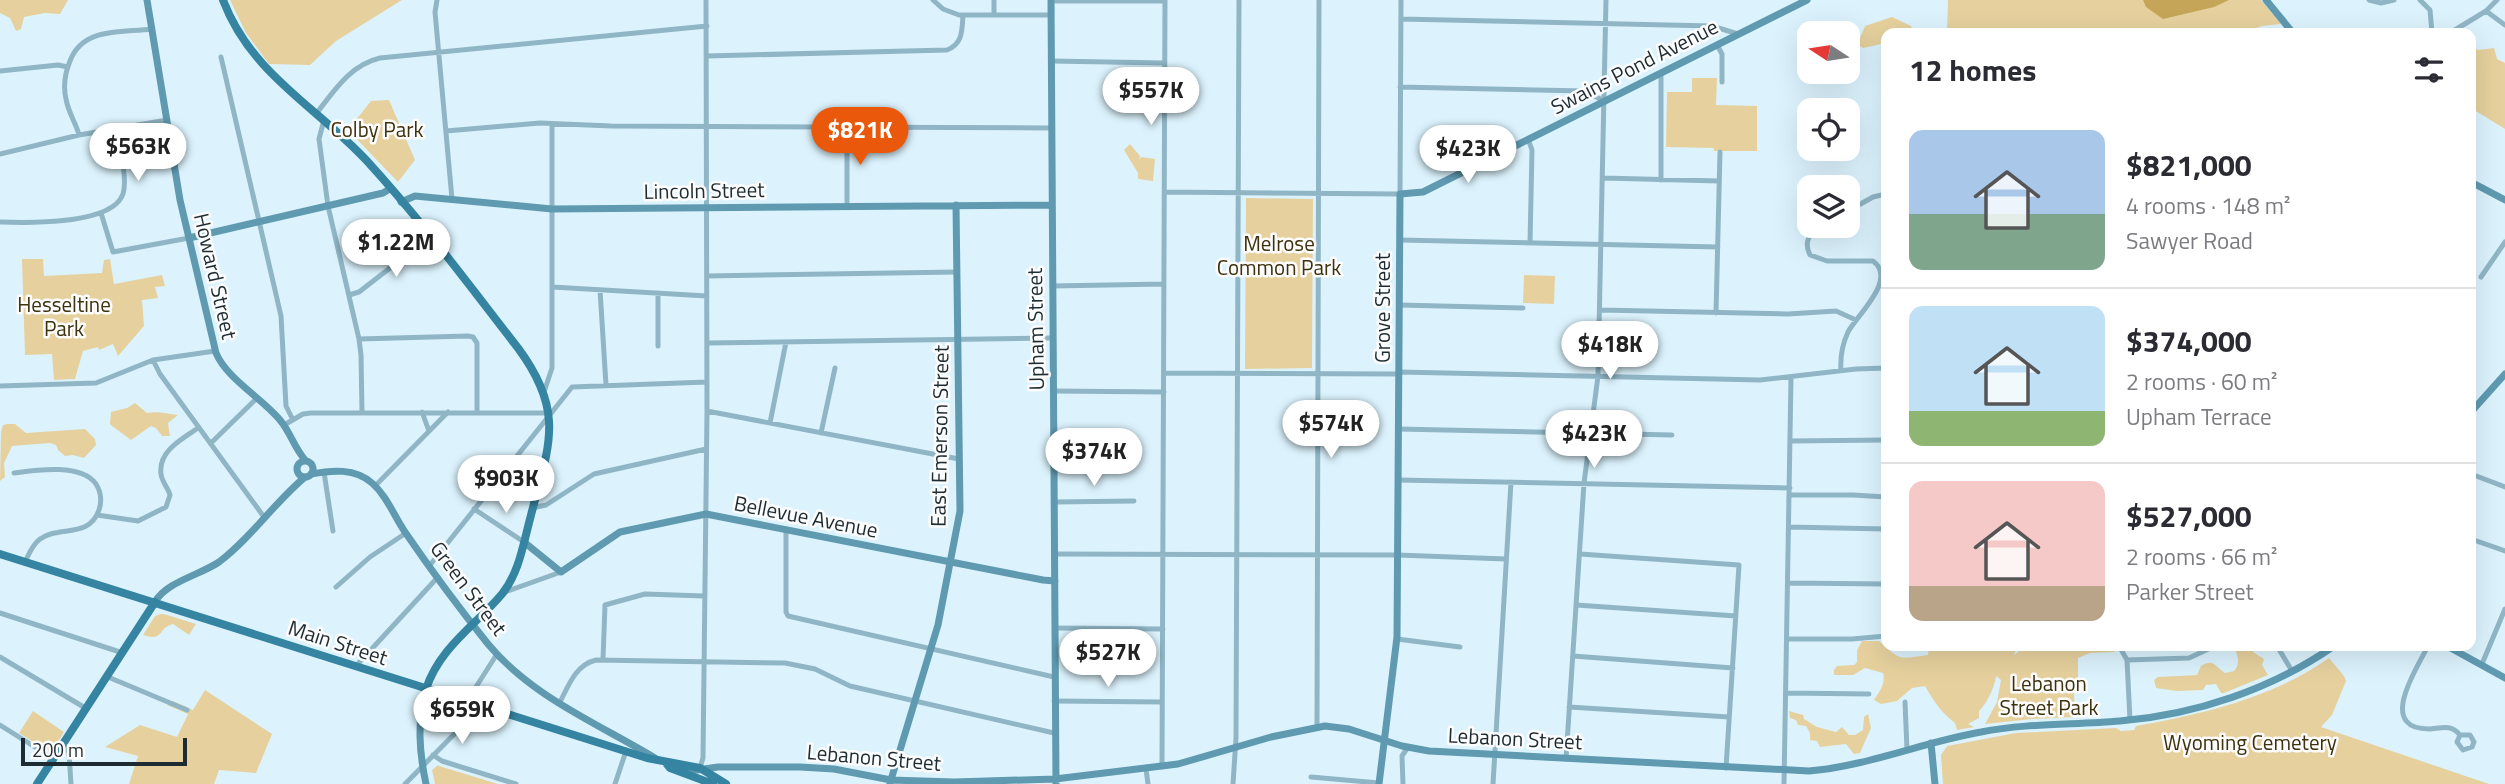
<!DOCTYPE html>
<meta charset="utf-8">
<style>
:root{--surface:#fff;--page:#f2f2f3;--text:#2b2b33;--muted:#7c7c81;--line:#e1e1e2;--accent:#ea580c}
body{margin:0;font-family:"Titillium Web",sans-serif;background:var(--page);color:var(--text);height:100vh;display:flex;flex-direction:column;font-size:26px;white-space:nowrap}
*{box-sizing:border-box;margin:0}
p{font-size:23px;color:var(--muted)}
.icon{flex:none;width:38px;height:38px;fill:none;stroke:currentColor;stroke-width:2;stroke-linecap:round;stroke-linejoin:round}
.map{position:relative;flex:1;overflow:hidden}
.panel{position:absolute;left:1881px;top:28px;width:595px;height:623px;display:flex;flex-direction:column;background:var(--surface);border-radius:14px;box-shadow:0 7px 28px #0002}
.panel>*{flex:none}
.needle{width:46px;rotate:282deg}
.tools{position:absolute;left:1797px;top:21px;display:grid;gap:14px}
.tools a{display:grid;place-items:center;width:63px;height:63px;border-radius:14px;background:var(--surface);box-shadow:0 7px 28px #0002;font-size:35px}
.scale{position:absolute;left:21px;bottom:18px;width:166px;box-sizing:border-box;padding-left:7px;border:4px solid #1d2c32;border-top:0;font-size:19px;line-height:24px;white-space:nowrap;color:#1d2c32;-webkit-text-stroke:5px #fcfcfc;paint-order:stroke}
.price{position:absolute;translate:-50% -60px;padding:0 16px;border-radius:24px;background:#fff;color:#222;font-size:23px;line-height:46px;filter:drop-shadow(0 2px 4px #0008)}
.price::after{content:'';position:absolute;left:50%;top:42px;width:21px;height:16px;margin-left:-10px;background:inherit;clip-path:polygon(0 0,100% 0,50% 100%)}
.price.selected{background:var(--accent);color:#fff}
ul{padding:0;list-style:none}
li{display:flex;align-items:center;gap:21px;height:175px;padding:0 28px}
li+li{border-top:2px solid var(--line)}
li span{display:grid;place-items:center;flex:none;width:196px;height:140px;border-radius:14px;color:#555}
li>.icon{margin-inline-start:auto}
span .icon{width:84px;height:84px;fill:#fffc;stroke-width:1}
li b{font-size:30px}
h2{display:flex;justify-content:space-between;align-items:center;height:84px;padding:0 28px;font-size:30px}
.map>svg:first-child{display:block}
.green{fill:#e6d19e}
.water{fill:#c5a658}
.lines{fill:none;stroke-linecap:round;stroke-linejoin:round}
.street{stroke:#90b6c6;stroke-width:5}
.secondary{stroke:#5f9ab1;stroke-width:7}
.primary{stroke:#3585a2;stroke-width:8}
.labels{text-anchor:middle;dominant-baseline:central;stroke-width:5;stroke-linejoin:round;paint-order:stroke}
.street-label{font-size:21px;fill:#1d2c32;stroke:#fcfcfc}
.park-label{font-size:21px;fill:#3e310e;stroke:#fcfcfc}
</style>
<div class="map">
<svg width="2505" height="784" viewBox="0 0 2505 784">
<rect width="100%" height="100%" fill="#dcf3fd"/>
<!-- green -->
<path class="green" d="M0,0H68L60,14L45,13L24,17L21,29L16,31L10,18L0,13Z
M230,0H402L336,41L310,65L269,64L246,33Z
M1948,0H2261L2281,24L2262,26L2240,33H1947Z
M1892,17L1911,26L1914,33H1886V43L1863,48L1857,45L1865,26Z
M2471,46L2478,50L2494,48L2497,59L2505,63V129L2471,108Z
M1692,78H1717L1716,105L1757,106V151H1714V148L1666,147L1667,92H1692Z
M389,100L415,160L398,182L348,130L371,101Z
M1130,144L1140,156L1139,161L1141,157L1155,159L1153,181L1138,179V173L1124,150Z
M1246,198L1313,199L1312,368L1245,369Z
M22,259H43L44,276L102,273L104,260L110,259L114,284L162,275L165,286L155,287L158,298L142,300L144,326L118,356L113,344L99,350L98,347L83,351L75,379L54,380L52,354L25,355Z
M1524,275L1555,276L1554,304L1523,303Z
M135,403L147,413C158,411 168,414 178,415L168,423L170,436H162L156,428L151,426L131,440L112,426L110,424L111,412L127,408Z
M7,424H15L26,433L85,429L95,439L96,445L84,458L73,455L65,456L58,450L56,445L50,443L12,446L4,463L5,477L0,481L1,432L3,425Z
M161,614H164L196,624L189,635L173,624C157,628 165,642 143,635L155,616Z
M1862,641H1879C1901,661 1898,659 1928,655L1929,646H2017L2014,655L2026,646H2108L2112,648L2115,652L2090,653L2078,658V691L2074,692L2075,717L2032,719L1985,724L1997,702L2001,680L1996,676C1995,687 1986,705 1979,711V718L1968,724L1974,727L1957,730L1955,723C1941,712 1934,702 1925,686L1912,688L1897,701L1881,704L1874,700C1879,692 1886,684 1883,673L1865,668L1853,675H1834V670L1837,666L1854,665L1857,662V650Z
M2232,646H2252L2253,652L2264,659L2262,665L2268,675L2224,693H2221L2216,684L2206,685L2203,690L2177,691L2156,688L2154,680L2158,677L2197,675L2201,666C2214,658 2215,667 2225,673L2234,671C2241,664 2238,652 2232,646Z
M2329,658L2344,676L2346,681L2332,715L2321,727L2489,784H1943L1941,755L1947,746L2016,733L2116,728L2121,731L2134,730L2136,726C2203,714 2272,698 2329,658Z
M205,690L272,734L256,773L219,770L214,784H129L138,756L105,747L140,725L177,737L188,714L167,705L173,701L193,710Z
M33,711L64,732L51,753L19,733Z
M1789,711L1803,715L1804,719L1817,727L1836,732L1842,727L1849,735H1855L1863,730L1864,717L1868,714L1871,728L1860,753L1854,754L1846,744L1820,747L1817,741L1810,740V733L1806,726L1798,725L1796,720L1790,718Z
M438,765L439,766L498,784H435L432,770Z"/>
<!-- water -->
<path class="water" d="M2143,0H2229L2214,7L2163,19L2146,7Z"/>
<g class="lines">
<!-- street -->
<path class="street" d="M437,0L435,12L452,199
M933,0L943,9L959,15H1051
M2369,0L2381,3L2394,0
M2420,0L2430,10L2432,33
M1051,1H1165
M2486,11L2505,25
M994,15V0
M1401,19L1712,26L1738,34
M2450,33L2486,11L2497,0
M1717,45L1722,54V82
M707,56L947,50C963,44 962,30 963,15
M221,57L281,316L286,406L293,420
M1051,61L1165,63
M0,71L58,65L68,67
M1400,87L1585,91L1604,101
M316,114C334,91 350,65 380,58L707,26
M324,120L319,139L328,206L359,339
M446,131L540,123L611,126L1050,128
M79,135C76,123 68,112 66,99C63,86 65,73 70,61C83,27 121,33 152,29
M1528,139L1532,150L1530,243
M0,154L79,135L167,120
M1603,178L1719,181
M1661,180V73
M1164,192L1400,194L1401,0
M847,206V127
M1848,211L1873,197L1886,194
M101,213L113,252L189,238
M0,222C28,223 112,225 123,194C128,178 119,146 116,129
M1822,226C1810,233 1803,241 1810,255L1827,261H1873C1898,279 1857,315 1848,332C1842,345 1840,357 1841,371
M1400,240L1718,247
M707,276L957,272
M2481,277L2505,242
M1052,286L1164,284
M552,287L707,296
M600,290L606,385
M349,295L359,292L430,237
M1399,305L1523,308
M1600,310L1788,314L1836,311L1856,320
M1716,313L1720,152
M707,343L1053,338
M658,346V293
M153,360L160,374L264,517
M1399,372L1760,380L1856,369L1886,368
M1164,373L1399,374
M0,386L96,383L153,360L215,351
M1053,391L1164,392
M544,392L552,368V124
M707,411L959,459
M362,412L361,355L359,339L468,336L473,337L477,343V412
M422,412L429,431
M770,423L786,342
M284,425L303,414L311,413H549
M1398,429L1672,435
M821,433L835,368
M1791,441L1886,440
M211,443L257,398
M324,472L333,531
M14,473C36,470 81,463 96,484C101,492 102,501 99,510C89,539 59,525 40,539C32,545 29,554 25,562
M2471,474L2505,487
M1398,480L1790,488
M375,486L448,412
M1790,495H1853L1886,497
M1054,502L1134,501
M532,508L546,505L594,474L706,449
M474,509L524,542
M97,515L138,521L166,507L170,495C168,488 162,482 161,474C158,451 182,439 198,428
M1789,527L1886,529
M786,529V612L788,616L1054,677
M2471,539L2505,551
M1055,554L1397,555L1506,559
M1580,554L1739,565L1726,768
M430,565L572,387L707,382
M1788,583L1886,584
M336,587L370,557L406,533
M505,592L561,572
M1576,605L1736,616
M0,613L123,653
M1055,628L1163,629
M1397,639L1460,647
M1787,639H1852L1886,636
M2119,646L2127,660L2130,720
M2277,646L2292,671
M2428,646C2417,668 2376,729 2429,729C2442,728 2451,724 2460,735H2470L2474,742L2472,747L2463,750L2457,742L2460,735
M1573,656L1733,668
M0,657L87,709
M603,659L605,605L645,594L704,596
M2127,660L2189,658L2215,646
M2482,664L2505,609
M356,666L438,577
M108,677L187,710
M1786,693L1869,694
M467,701L497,654
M1054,701L1162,702
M1905,702L1907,750
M559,704C568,687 575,665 596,660L785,663L815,669L850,686L1054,733
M1569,707L1729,717
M0,725L54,759
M1317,726L1319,0
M63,744L69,753L71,784
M433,755L442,761L516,784
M1566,759L1584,483L1598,376L1606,0
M1162,767L1165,0
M700,768L703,758L707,411L706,0
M1146,769L1148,784
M1311,777L1379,783
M405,784L482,706
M615,784L626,751
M1233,784L1236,738L1239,0
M1403,784L1402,756L1408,747
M1493,784L1511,482
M1784,784L1791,378"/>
<!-- secondary -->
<path class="secondary" d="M147,0L180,200L216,353C227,379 262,398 280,420C291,433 294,448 306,461
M1051,0L1056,784
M2266,0L2293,33
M2471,182L2505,200
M401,202L415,196L552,209L1051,205
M189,238L383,193L391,188
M2471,412L2505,374
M297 469a8 8 0 1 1 16 0a8 8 0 1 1-16 0Z
M311,474C332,470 355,468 372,483C387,496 394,516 405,532C431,570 459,608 488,644C532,697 597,723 655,758
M524,542L561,572L620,532L706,514L1043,580L1055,581
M155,602C166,582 200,575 219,562C251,538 274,503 305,477
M2447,646L2505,678
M426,689C417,721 419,751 426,784
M1931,743L1935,784
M683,772L718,767H800L834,769L891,780L954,782L1055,779L1178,764L1271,737L1325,726L1349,729L1402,746L1429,751L1809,771C1868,766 1923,742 1981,732C2027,723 2073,725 2120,721C2195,715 2272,689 2334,646
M890,783L938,625L960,511L956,205
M1379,784L1397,637L1400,194L1423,192L1807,0"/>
<!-- primary -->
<path class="primary" d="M223,0C251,74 316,106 367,161C421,220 469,285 518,348C567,414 548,447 530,519C523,545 519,573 502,594C475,626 440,647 426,689
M0,554L647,758L700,768L726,784
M666,763L670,768L713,784
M37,784L155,602"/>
</g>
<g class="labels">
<!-- street labels -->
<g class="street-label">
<text transform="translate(1634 66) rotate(-27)">Swains Pond Avenue</text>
<text transform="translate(704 190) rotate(-1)">Lincoln Street</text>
<text transform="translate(216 276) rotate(77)">Howard Street</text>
<text transform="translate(1382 308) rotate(-90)">Grove Street</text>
<text transform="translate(1035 329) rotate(-91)">Upham Street</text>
<text transform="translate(939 436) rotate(-89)">East Emerson Street</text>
<text transform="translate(806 516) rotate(11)">Bellevue Avenue</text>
<text transform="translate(469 588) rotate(53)">Green Street</text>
<text transform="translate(338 642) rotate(18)">Main Street</text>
<text transform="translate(1515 738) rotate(3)">Lebanon Street</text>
<text transform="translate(874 757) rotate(5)">Lebanon Street</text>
</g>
<!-- park labels -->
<g class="park-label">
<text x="377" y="129">Colby Park</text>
<text x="1279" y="243">Melrose<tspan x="1279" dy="24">Common Park</tspan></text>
<text x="64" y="304">Hesseltine<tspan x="64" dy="24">Park</tspan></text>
<text x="2049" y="683">Lebanon<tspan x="2049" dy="24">Street Park</tspan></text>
<text x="2250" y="742">Wyoming Cemetery</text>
</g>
</g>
</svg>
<div class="tools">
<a><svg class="needle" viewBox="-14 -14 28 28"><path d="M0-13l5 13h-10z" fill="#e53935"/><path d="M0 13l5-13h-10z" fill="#7c7c81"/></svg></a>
<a><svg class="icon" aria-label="locate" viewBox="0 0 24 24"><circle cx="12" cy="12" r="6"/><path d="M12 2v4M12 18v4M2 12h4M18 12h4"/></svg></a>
<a><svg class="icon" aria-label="layers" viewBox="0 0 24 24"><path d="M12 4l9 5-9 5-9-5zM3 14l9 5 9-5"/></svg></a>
</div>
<div class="scale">200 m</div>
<b class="price" style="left:1151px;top:127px">$557K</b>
<b class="price selected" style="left:860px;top:167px">$821K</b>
<b class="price" style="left:138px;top:183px">$563K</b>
<b class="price" style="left:1468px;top:185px">$423K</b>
<b class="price" style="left:396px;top:279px">$1.22M</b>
<b class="price" style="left:1610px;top:381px">$418K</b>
<b class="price" style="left:1331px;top:460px">$574K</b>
<b class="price" style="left:1594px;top:470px">$423K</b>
<b class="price" style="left:1094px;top:488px">$374K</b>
<b class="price" style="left:506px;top:515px">$903K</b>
<b class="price" style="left:1108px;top:689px">$527K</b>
<b class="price" style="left:462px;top:746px">$659K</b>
<section class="panel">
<h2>12 homes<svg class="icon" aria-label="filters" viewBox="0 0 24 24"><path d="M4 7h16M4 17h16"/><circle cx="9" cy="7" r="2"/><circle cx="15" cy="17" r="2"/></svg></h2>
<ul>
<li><span style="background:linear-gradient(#a9c7e8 60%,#7fa58c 0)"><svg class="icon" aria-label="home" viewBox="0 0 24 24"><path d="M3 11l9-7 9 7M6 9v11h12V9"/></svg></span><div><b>$821,000</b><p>4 rooms · 148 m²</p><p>Sawyer Road</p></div></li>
<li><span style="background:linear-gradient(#bfe0f5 75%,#8fb573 0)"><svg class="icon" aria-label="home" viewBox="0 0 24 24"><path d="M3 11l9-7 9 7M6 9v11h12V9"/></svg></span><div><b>$374,000</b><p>2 rooms · 60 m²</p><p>Upham Terrace</p></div></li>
<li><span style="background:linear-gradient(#f6c9c9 75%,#b9a48a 0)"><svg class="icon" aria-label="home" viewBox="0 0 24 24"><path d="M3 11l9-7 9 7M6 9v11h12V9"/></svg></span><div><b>$527,000</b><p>2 rooms · 66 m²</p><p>Parker Street</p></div></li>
</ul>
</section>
</div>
